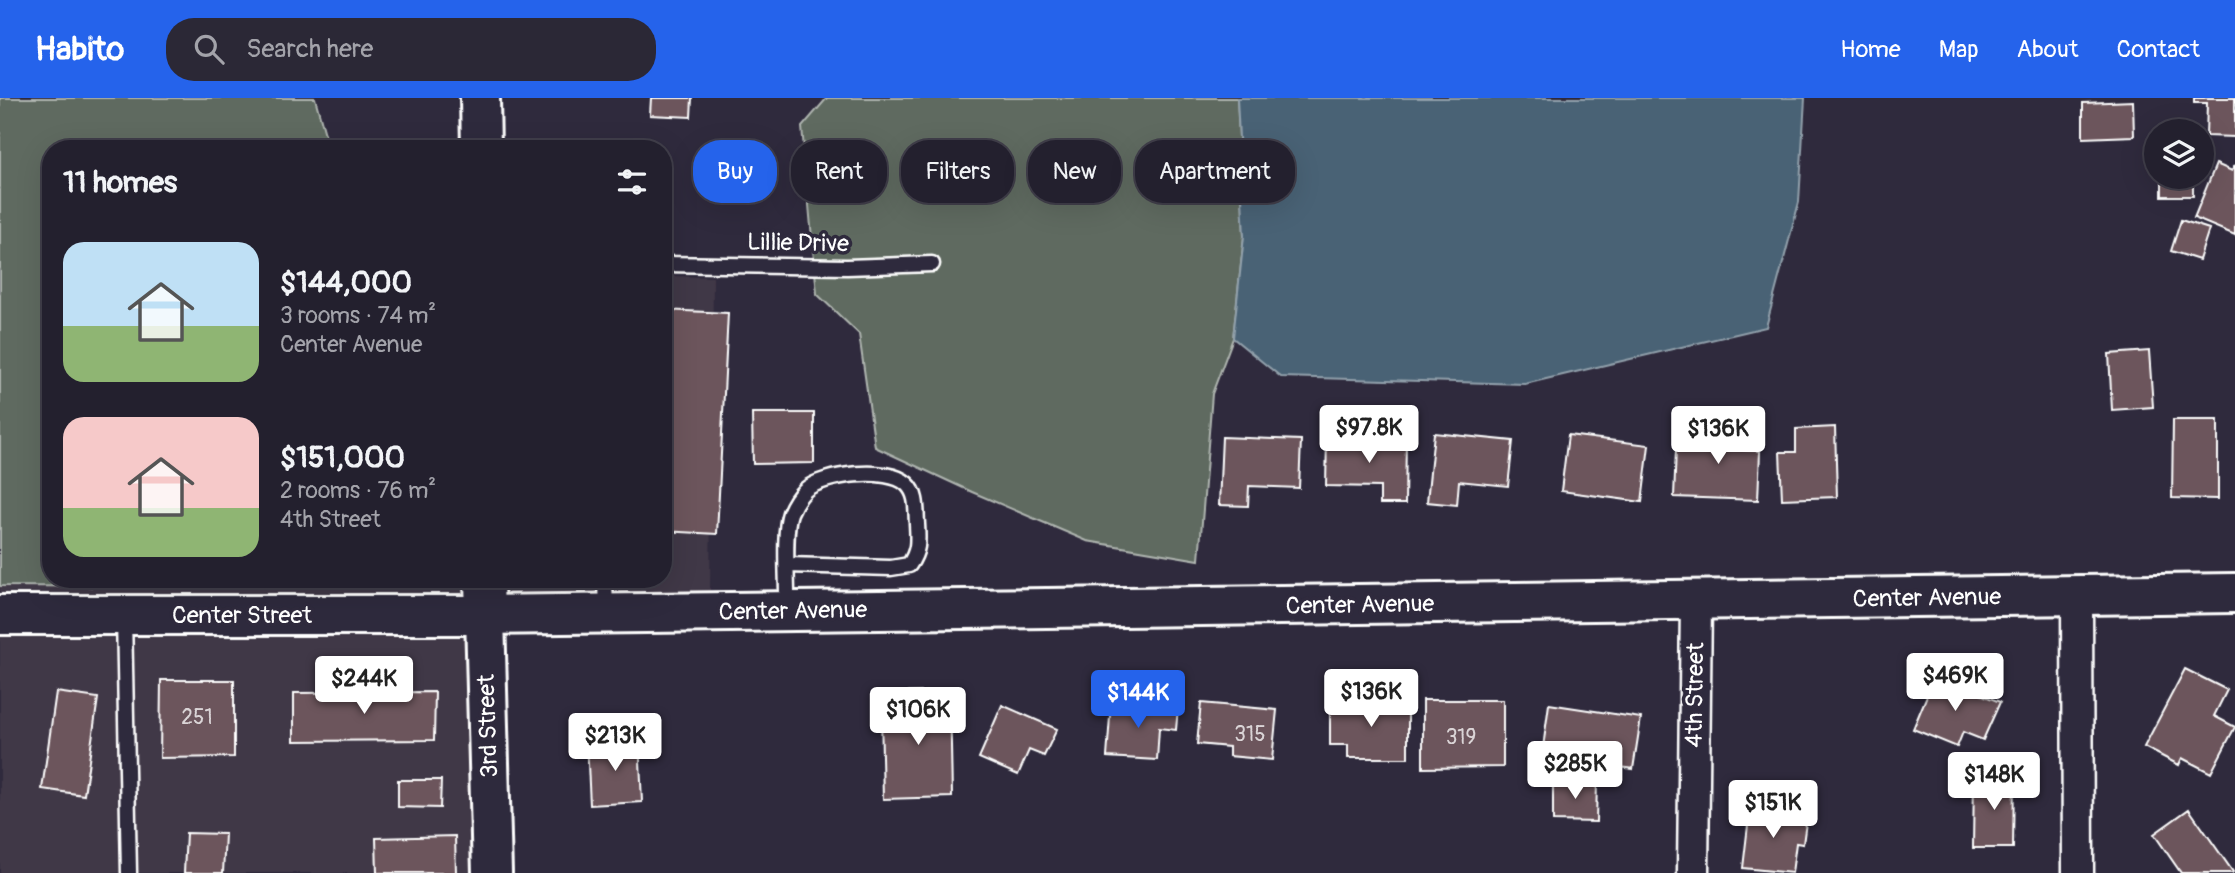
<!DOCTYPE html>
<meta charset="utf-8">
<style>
:root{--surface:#23202e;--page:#2b2836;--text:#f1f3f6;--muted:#a3a3aa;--line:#403e4a;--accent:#2563eb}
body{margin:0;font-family:Pangolin,sans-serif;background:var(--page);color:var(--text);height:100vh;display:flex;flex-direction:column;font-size:26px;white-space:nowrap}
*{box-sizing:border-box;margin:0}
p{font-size:23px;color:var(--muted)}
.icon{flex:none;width:38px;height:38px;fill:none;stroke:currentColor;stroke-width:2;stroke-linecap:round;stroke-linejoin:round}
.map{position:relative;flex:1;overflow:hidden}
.drawer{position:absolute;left:42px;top:42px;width:630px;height:448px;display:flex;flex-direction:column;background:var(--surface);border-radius:28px;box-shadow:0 7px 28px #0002,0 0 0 2px var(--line)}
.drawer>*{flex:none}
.banner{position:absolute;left:693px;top:42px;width:665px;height:63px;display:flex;gap:14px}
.tools{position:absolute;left:2144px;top:21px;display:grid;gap:14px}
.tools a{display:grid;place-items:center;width:70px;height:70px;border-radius:50%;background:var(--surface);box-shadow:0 7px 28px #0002,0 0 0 2px var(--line);font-size:35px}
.price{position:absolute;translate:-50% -60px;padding:0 16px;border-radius:7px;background:#fff;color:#222;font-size:23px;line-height:46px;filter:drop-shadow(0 2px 4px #0008)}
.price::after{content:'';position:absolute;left:50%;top:42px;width:21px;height:16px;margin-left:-10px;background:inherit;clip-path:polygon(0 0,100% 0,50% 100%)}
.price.active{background:var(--accent);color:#fff}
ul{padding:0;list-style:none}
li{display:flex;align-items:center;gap:21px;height:175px;padding:0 21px}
li span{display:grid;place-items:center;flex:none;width:196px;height:140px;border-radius:21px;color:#555}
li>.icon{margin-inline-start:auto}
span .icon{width:84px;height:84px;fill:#fffc;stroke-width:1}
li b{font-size:30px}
h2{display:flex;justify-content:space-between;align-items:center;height:84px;padding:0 21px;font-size:30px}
.chip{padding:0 24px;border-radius:28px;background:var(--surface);box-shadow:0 7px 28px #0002,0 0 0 2px var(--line);font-size:24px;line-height:63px}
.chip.active{background:var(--accent);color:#fff}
header{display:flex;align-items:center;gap:42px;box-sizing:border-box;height:98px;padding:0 35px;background:var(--accent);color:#fff}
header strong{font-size:33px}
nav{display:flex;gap:38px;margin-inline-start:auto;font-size:24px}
.search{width:490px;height:63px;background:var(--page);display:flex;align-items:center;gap:18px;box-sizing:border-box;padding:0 24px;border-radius:28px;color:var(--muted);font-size:26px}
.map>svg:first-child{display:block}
.built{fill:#413746}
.green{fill:#5f6b60;stroke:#afb5b0;stroke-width:2}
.water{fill:#4a6274;stroke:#92a1ac;stroke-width:2}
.building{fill:#6c555c;stroke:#fff;stroke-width:2}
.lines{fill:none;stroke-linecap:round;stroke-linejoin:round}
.lane-casing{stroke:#fff;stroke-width:19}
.street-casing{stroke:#fff;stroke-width:35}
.secondary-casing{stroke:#fff;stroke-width:44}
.lane{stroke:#2f2a3d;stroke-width:14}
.street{stroke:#2f2a3d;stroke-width:30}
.secondary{stroke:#2f2a3d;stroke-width:38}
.labels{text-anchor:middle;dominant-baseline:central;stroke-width:7;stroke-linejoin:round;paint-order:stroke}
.number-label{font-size:21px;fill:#dad4d6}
.street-label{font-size:24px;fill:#fff;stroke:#2f2a3d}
</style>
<header>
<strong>Habito</strong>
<div class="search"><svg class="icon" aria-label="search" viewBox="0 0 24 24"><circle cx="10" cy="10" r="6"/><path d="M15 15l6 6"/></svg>Search here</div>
<nav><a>Home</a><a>Map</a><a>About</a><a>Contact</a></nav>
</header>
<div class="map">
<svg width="2235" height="775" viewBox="0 0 2235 775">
<rect width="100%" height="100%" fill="#2f2a3d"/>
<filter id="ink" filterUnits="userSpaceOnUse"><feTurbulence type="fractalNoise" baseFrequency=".0143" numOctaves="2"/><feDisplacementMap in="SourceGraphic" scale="14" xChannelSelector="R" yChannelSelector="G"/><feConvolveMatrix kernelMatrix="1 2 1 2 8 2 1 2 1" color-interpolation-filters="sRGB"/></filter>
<g filter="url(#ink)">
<!-- built -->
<path class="built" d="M663,178L713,179L710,497L503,500V481H663Z
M162,481H466V500L0,501V488L160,489Z
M0,534H467L474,775H0Z"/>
<!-- green -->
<path class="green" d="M0,0H315L329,51H51V481H161L160,489L0,488Z
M827,0H1237L1244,138L1233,240L1212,296L1199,462L1087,443L972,394L875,349L859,236L817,196L802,29Z"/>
<!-- water -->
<path class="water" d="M1237,0H1805L1799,104L1766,229L1525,286L1281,279L1233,240L1244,138Z"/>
<!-- building -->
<path class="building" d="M651,0H692L691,19L650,17Z
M2194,0H2235V39L2206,38L2207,5H2194Z
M2133,3L2134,38L2083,40V5Z
M2216,66L2232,73L2235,67V137L2194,120Z
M2162,79H2193V98H2162Z
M2181,122L2209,131L2199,162L2171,153Z
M663,212L728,215L717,436L663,433Z
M2149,253L2153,309L2112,312L2109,256Z
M752,315H814V365L753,366Z
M2173,322H2218V401L2172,400Z
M1695,326L1744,328L1743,352L1760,353L1758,402L1674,399L1676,351L1694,352Z
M1835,329L1837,399L1782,401L1780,354H1796V331Z
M1434,335L1513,343L1508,388L1459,383L1457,407L1427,404Z
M1568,337L1649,347L1642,404L1561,393Z
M1222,339L1301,342L1299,390L1249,388L1248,408L1219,407Z
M1327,339L1406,340L1405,406H1380V389L1326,388Z
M2185,571L2227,592L2214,618L2235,629L2211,675L2182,660L2179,667L2144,649Z
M1935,578L2000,604L1983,642L1963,634L1957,649L1913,631Z
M161,582H234V659L160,660Z
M950,593L952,699L883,701L881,616H894V595Z
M56,594L98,600L84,697L42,691Z
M435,594L434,642L294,643V595Z
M1423,602H1503V669L1423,670Z
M1408,603V660H1348V647H1330V604Z
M1111,605L1178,609L1176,632L1159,630L1157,662L1107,659Z
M1201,605L1277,612L1272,662L1229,658V649L1197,646Z
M1549,606L1641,620L1633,671L1542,657Z
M1002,607L1057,631L1044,658L1029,652L1018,677L979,660Z
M639,642L642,704L590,707L587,645Z
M1974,678H2014L2013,750H1973Z
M398,682H441L440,710L398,709Z
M1553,683H1597L1596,724L1553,723Z
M1750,710L1807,717L1803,746L1796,745L1792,775L1743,770Z
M2189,711L2233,774L2232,775H2181L2154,736Z
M186,735L225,736L223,775H184Z
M455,738L456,775H377L376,740Z"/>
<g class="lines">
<defs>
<path id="lane" d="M663,166L847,169L932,166
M605,481L606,515
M787,512C788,488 783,435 790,415C793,408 799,398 805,392C823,376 888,368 907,386C918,396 916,413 917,426C918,443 919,453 909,467L891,470L788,467
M124,517L129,775"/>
<path id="street" d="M2077,498L2078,775
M1693,775L1696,503"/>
<path id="secondary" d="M480,0L481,51
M484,481L492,775
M0,517H485L2235,495"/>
</defs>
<!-- lane casing -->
<use href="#lane" class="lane-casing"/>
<!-- street casing -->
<use href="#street" class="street-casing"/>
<!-- secondary casing -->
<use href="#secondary" class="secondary-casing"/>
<!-- lane -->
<use href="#lane" class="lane"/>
<!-- street -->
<use href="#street" class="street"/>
<!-- secondary -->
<use href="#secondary" class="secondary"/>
</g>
</g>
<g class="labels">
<!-- number labels -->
<g class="number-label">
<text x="197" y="619">251</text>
<text x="1250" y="636">315</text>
<text x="1461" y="639">319</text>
</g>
<!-- street labels -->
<g class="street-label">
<text transform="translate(798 145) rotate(1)">Lillie Drive</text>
<text transform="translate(1927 500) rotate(-1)">Center Avenue</text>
<text transform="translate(1360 507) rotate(-1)">Center Avenue</text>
<text transform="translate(793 513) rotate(-1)">Center Avenue</text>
<text x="242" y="517">Center Street</text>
<text transform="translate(1695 597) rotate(-89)">4th Street</text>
<text transform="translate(488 628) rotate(-92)">3rd Street</text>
</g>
</g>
</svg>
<div class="tools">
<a><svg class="icon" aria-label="layers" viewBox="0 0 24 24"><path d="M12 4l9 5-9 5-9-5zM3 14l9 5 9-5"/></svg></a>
</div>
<b class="price" style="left:1369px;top:367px">$97.8K</b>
<b class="price" style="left:1718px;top:368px">$136K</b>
<b class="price" style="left:1955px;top:615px">$469K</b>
<b class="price" style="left:364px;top:618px">$244K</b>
<b class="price" style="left:1371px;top:631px">$136K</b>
<b class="price active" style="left:1138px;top:632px">$144K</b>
<b class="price" style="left:918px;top:649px">$106K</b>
<b class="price" style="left:615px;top:675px">$213K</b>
<b class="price" style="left:1575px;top:703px">$285K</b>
<b class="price" style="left:1994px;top:714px">$148K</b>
<b class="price" style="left:1773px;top:742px">$151K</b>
<div class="banner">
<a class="chip active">Buy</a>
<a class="chip">Rent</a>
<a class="chip">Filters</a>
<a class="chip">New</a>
<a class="chip">Apartment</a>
</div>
<section class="drawer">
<h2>11 homes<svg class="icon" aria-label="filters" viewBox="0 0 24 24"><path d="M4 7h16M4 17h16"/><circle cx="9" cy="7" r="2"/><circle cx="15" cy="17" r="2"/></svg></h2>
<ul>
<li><span style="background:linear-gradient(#bfe0f5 60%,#8fb573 0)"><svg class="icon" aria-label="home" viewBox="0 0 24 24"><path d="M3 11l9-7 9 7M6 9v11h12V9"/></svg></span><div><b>$144,000</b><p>3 rooms · 74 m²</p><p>Center Avenue</p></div></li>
<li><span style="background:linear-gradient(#f6c9c9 65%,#8fb573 0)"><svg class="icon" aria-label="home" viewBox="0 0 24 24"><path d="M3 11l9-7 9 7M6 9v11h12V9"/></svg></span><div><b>$151,000</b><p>2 rooms · 76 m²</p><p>4th Street</p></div></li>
</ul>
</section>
</div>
